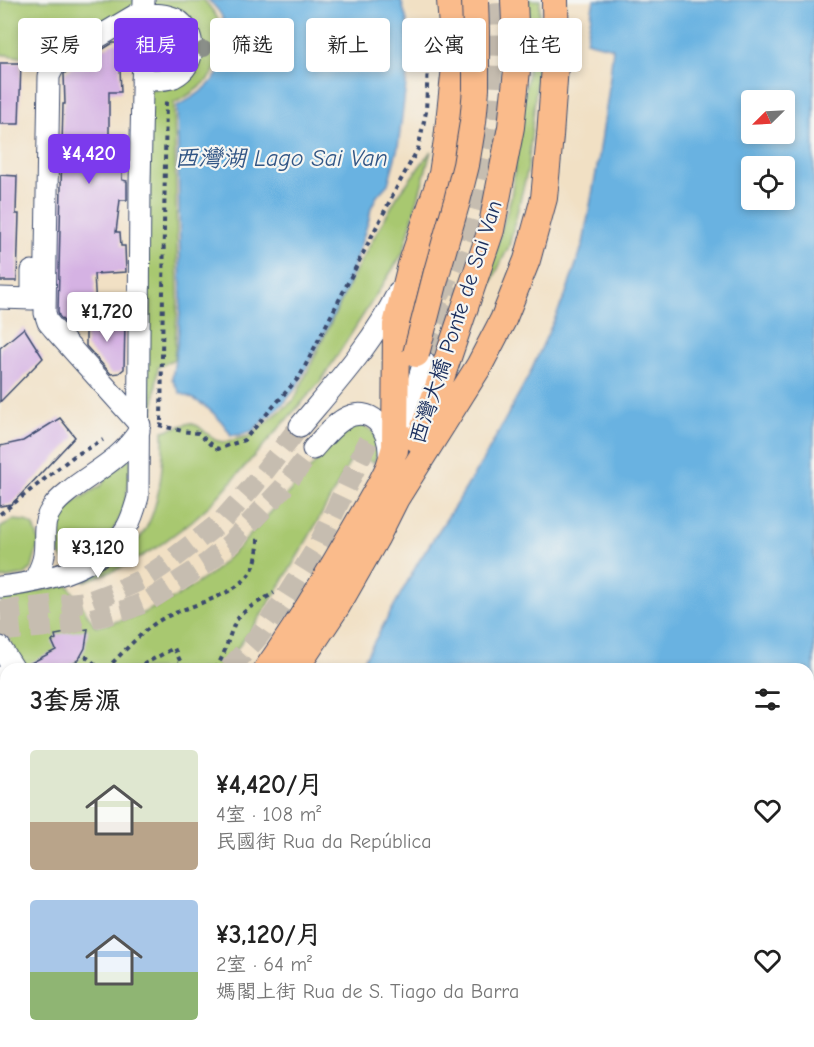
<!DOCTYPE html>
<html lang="zh">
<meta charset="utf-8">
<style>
:root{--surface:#fff;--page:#f2f2f2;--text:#222;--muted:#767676;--accent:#7c3aed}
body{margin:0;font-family:"Comic Neue","LXGW WenKai TC",sans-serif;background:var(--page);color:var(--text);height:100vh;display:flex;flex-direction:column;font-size:22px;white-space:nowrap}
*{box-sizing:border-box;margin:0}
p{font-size:20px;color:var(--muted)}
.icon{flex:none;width:33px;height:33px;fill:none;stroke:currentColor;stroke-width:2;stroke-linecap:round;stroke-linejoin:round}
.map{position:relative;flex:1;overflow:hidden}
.sheet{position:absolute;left:0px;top:663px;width:814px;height:384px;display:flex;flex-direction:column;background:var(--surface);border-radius:18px 18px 0 0;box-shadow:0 3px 9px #0003}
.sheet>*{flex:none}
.hud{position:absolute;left:18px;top:18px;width:778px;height:54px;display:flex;gap:12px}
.needle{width:39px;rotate:246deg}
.buttons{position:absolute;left:741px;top:90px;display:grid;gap:12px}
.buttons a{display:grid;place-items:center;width:54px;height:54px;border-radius:6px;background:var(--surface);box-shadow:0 3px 9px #0003;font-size:30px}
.price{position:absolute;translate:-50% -51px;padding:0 14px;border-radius:6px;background:#fff;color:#222;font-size:20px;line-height:39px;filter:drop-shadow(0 2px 3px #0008)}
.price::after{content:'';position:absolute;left:50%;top:36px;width:18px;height:14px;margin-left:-9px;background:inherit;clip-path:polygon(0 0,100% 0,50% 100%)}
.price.current{background:var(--accent);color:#fff}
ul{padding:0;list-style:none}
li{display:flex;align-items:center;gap:18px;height:150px;padding:0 30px}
li span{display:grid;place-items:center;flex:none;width:168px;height:120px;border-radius:6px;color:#555}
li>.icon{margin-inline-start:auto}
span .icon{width:72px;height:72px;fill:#fffc;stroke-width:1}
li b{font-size:26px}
h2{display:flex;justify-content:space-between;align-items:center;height:72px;padding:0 30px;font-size:26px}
.pill{padding:0 21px;border-radius:6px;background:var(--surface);box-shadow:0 3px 9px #0003;font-size:21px;line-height:54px}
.pill.current{background:var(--accent);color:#fff}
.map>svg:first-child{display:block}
.green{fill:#a8c870;stroke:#627c67;stroke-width:1.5}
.water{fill:#69b2e1;stroke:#4270a0;stroke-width:1.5;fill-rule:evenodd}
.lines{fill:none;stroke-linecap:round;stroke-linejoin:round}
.ferry{stroke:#325685;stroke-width:1.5;stroke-dasharray:8 6;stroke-linecap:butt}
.building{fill:#d5b2e3}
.minor-tunnel{stroke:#c6bdb0;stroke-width:21;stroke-dasharray:21 10;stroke-linecap:butt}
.minor-casing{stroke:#3b4a6d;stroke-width:23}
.major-casing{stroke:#3b4a6d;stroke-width:28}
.path{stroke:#3b4a6d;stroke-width:4;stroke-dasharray:4.5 4.5;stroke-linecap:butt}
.minor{stroke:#fff;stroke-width:21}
.major{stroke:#fabb8b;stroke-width:26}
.major-bridge-casing{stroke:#3b4a6d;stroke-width:28;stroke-linecap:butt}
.major-bridge{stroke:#fabb8b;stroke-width:26}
.tree{fill:#8f948e}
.labels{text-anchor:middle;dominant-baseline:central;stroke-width:4.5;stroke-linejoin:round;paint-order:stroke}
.street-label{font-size:22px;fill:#1b2f5e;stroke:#f6f6f2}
.water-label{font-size:24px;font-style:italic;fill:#325685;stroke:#f6f6f2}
</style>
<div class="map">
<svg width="814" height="1047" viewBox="0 0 814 1047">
<rect width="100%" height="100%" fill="#f6f6f2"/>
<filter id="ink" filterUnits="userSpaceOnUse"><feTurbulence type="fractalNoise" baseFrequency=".0167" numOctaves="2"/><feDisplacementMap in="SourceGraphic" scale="12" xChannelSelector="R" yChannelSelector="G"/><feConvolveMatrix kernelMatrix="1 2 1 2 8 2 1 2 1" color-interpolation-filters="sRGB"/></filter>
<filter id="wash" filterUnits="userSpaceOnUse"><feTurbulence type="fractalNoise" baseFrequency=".008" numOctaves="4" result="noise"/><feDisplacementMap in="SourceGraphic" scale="24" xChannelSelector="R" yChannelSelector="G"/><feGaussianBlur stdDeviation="1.35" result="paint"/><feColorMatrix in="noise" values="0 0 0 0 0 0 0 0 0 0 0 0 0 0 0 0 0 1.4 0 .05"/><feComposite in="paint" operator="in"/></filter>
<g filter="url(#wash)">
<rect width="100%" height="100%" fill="#f1e0c4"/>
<!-- green -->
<path class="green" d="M0,0H135V10L48,61L0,54Z
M144,0H204C210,7 216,14 220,23C224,30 224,38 223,46C220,75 198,91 174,103L178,299L174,359L158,367L151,433L138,443L147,90L167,87L193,35L144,6Z
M527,0H540L537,77L528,168L509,246L478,310L511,197L528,71Z
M431,151L403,253L321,381L214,501L192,521L157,547L125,566L83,582C101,569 124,557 139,539C160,513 164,463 163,431L190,423L198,426L215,440L224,442L250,436L294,400L359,264L397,197Z
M353,426H365L375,433L379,450L374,463L354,454C332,496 309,538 284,579C265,611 245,642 219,669H25C12,649 0,621 2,596H14L68,585L96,627L137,616L178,596L212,573L241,545L336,440Z
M132,456C128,483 128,515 108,536C98,547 83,555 71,564C60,559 54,545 54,533C53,527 56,519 58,512L102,485L106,478Z
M13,520L25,521L34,526L39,541L32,568L24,575L0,579V528Z"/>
<!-- water -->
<path class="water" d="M208,0H401L407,21V77L398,147L388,184L377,196L371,208L369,219L346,290L296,388L285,402L252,431L239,435H231C219,415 202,401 180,393L172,379L178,339L181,298L177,106C193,98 212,86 220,70C227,56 230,33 223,19C220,11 214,5 208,0Z
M594,0H814V1047H27L34,1041H808V669H359L419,561L460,498L486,455L529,375L565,296L583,244L598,162L608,95L613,48L586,41ZM784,100V134H752V100ZM784,166V200H752V166Z"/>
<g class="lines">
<!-- ferry -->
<path class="ferry" d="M808,1037L814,1032
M798,1047L804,1041"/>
</g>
<g id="blocks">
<!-- building -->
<path class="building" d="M113,43H119L121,92H109V137L121,138L122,180L127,181V200H120L116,232H120L121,246H125L126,272L94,274L96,307L71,329L59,316L58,311L63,104H65L64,74L67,71Z
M0,63H21L19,124H0Z
M0,175L17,176L16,214H19L17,281H0Z
M86,320L122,321L121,323H125L124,369L119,373L111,374L86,346Z
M24,328L43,358L0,402V348Z
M60,418L75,437L12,504L0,506V446L23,441Z
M88,629L85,648L79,659L69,666L55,669L29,664L56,650L52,641L56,639L55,635Z"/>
</g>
</g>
<g filter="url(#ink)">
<use href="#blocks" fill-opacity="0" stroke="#3b4a6d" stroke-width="1.5"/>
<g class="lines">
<!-- minor-tunnel -->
<path class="minor-tunnel" d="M439,296C483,205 497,100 490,0
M424,350L455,286
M0,611L90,601L119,590L145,578L174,558L222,521L253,486L300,426
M0,631L65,625L126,610L150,600L207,563L231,543L283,488L313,449
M229,669L258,637L284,600L319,544L384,408"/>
<defs>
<path id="minor" d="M142,80C153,80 164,81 174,77C197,66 198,32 176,19C166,14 155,14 144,14
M0,298L32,299V271
M140,425L53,328L48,322L45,313L49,76L53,68L58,61L144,10
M300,426C336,383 373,343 398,292
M398,444C408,417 415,389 424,362
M313,449C322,439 332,426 344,419C371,403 390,430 389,454
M34,581C38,573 43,564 44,555C47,536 40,524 53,507C58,499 66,494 73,488C97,470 123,457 139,431
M0,587C44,582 102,569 127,527C132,518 135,508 138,497L140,184L144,0
M0,647L14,669
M0,677L6,686
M0,730L6,729
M0,748L6,749
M0,767H6"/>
<path id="major" d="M419,441L435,396L491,230L511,127L517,70L514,0
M395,450L396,325L411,265L442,174L447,140L455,67L450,0
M267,669C309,610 345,546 381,483L389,467L399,435
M295,669L337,606L377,536L396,498L479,366L503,320L527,260L544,198L550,136L556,52L555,0
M0,953L6,949
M0,984L6,980"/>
</defs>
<!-- minor casing -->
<use href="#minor" class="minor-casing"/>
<!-- major casing -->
<use href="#major" class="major-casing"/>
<!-- path -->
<path class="path" d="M161,421L166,99
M159,425L182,431L198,433L210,444L218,449L244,440L300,376L397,187L418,149L426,112L429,37
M0,514L74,456L103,440
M85,656L101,669
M106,669C122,654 138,635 157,622C183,605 233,599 250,573C257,564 258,549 258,538
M135,669L174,648L184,669
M215,669C225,656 227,641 234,625C240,610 261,601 274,593"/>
<!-- minor -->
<use href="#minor" class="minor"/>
<!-- major -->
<use href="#major" class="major"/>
<defs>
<path id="major-bridge" d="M416,354L438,268L457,201L466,165L473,122L476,89V31L475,0"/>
</defs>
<!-- major-bridge casing -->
<use href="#major-bridge" class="major-bridge-casing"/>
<!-- major-bridge -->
<use href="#major-bridge" class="major-bridge"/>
</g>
<!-- trees -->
<g class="tree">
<circle cx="165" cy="44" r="8"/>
<circle cx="204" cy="49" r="8"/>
</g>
</g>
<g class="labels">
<!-- street labels -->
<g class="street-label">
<text transform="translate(456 322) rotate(-72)">西灣大橋 Ponte de Sai Van</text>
</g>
<!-- water labels -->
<g class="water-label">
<text x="281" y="158">西灣湖 Lago Sai Van</text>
</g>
</g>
</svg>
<div class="buttons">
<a><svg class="needle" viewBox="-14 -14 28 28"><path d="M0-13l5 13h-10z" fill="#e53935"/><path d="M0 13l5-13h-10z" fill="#767676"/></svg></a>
<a><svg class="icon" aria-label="locate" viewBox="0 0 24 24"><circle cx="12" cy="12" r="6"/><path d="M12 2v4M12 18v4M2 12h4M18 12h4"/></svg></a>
</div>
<b class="price current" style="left:89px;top:185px">¥4,420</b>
<b class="price" style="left:107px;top:343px">¥1,720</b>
<b class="price" style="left:98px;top:579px">¥3,120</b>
<div class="hud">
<a class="pill">买房</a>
<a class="pill current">租房</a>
<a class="pill">筛选</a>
<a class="pill">新上</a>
<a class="pill">公寓</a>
<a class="pill">住宅</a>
</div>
<section class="sheet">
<h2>3套房源<svg class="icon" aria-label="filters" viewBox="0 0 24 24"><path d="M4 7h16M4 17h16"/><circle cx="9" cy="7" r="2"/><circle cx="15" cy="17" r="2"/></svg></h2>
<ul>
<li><span style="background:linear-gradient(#dfe7d0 60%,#b9a48a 0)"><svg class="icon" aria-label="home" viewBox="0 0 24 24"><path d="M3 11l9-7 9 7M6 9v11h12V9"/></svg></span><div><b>¥4,420/月</b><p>4室 · 108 m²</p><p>民國街 Rua da República</p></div><svg class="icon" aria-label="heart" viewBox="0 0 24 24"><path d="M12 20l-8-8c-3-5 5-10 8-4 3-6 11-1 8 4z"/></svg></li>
<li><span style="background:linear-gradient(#a9c7e8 60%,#8fb573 0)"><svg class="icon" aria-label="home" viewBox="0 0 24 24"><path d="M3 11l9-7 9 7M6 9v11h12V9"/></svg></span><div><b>¥3,120/月</b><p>2室 · 64 m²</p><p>媽閣上街 Rua de S. Tiago da Barra</p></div><svg class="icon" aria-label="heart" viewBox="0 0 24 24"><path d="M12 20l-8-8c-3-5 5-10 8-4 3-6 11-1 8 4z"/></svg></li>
</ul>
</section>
</div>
